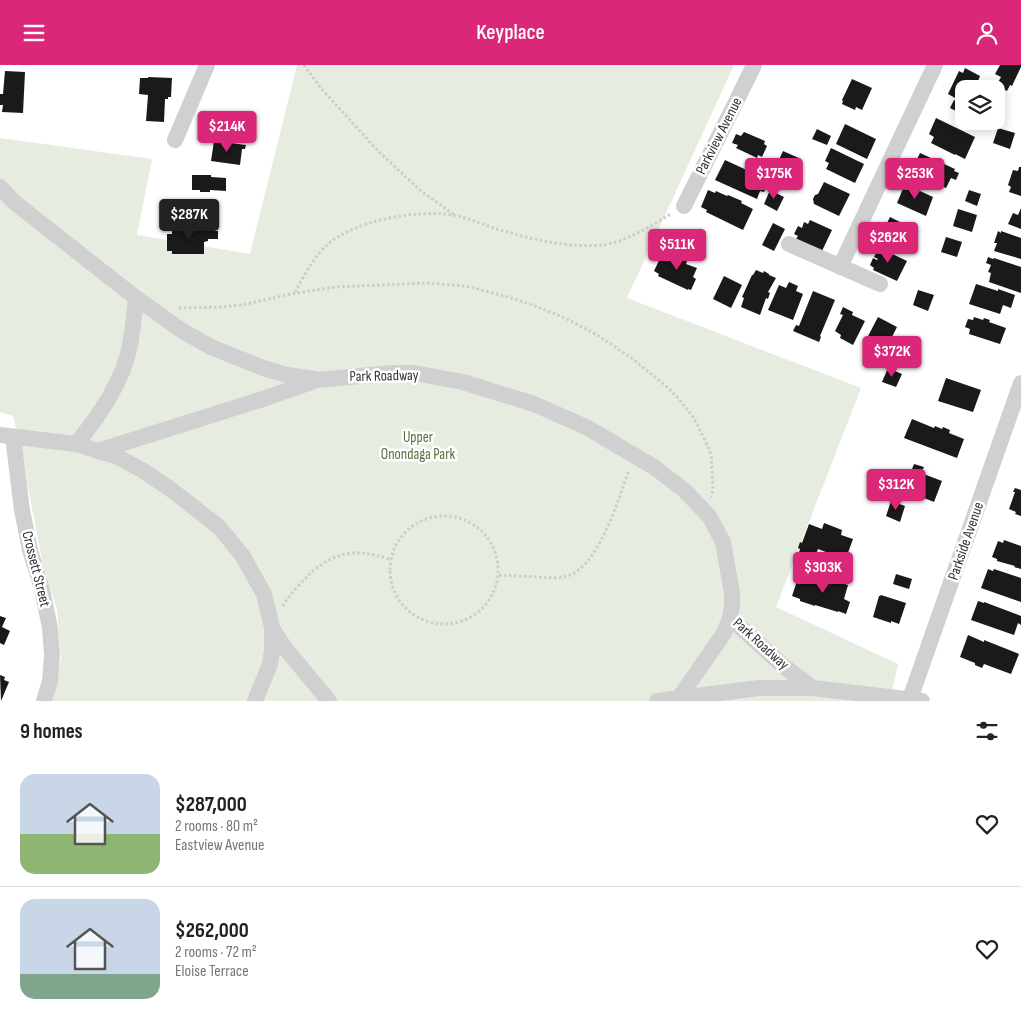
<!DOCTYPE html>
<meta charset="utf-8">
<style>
:root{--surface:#fff;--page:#f6f6f6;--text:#222;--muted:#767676;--line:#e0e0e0;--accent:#db2777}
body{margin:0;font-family:"Sofia Sans Condensed",sans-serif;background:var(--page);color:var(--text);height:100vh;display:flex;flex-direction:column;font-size:19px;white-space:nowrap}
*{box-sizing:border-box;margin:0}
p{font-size:16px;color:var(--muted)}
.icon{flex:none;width:28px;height:28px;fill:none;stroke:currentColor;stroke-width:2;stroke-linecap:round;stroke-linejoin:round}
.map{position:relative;height:636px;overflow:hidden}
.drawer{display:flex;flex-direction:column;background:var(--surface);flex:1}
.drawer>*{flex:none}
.buttons{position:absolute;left:955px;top:15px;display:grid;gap:10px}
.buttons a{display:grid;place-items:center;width:50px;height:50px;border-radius:10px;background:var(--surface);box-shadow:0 2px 12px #0003;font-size:25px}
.price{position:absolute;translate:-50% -42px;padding:0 11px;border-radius:5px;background:var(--accent);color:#fff;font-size:16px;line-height:32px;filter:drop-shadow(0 1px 2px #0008)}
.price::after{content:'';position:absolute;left:50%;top:30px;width:15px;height:11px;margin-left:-8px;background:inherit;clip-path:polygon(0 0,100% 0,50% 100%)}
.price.selected{background:#222;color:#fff}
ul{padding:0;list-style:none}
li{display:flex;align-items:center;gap:15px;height:125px;padding:0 20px}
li+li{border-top:1px solid var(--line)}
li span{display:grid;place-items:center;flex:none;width:140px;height:100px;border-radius:15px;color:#555}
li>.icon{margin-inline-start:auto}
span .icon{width:60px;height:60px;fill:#fffc;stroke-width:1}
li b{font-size:21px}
h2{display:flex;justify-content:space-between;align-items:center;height:60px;padding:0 20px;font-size:21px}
header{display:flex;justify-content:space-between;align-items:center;height:65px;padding:0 20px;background:var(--accent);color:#fff;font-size:22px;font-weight:600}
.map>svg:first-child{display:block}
.green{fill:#e6ecdf}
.building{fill:#1a1a1a}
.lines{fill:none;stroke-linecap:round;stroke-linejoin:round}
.path{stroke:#cdcdcd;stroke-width:3;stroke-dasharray:2.5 2.5;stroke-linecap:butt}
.minor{stroke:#d0d0d0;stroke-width:16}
.labels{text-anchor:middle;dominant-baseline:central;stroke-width:5;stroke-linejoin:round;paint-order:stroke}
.street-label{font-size:15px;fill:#333;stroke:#fff}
.park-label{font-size:15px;fill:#56703f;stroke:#fff}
</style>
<header><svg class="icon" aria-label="menu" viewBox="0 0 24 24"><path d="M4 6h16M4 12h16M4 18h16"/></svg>Keyplace<svg class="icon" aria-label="person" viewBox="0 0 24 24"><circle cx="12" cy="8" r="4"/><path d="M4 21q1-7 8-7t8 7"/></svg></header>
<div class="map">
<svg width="1021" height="636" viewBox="0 0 1021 636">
<rect width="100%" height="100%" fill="#fff"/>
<!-- green -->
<path class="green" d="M297,0H734L627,233L861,323L776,542L898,599L890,636H53L61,593L57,545L42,495L27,417L24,394L13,351L0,347V73L152,94L137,170L250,189Z"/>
<!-- building -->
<path class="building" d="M1000,0H1021V2L1012,21L1010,20L1007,26L996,21L1001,12L995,9Z
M965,3L980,11L975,24H964V46L962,49L950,43L954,35L956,36L957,34L948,29L959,6L963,8Z
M5,6L25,7L23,48L2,47L3,40H0V29H3Z
M148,12L172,13L171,32H168V34H165L164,57L146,56L148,30L139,29L140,13H148Z
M852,14L872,23L862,45L856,42L855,45L842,39L843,36L842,35Z
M936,53L975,72L965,94L955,89V90L931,78L934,72L929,69Z
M845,59L876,74L867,94L836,79Z
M998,63L1015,68L1010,84L993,78Z
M817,64L831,71L827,80L812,74Z
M744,67L765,76L764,79L767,81L762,92L758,90L757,93L736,83L738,80L732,78L736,69L741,71Z
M214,76L246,80L245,84H242L240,100L211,96Z
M831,83L864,99L855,118L826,104L829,98L825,96Z
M783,86L801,94L795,107L777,99Z
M920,88L955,104L954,106L959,108L956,115L951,113L946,123L911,107Z
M725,95L766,114L764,117L768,119L764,127L760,126L757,134L715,115Z
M1019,102H1021V131L1009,127L1011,122L1008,120L1013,105L1018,106Z
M192,110H211V112L226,113V126L210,125V127H200V125H192Z
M824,117L850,129L839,151L814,139L813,134L815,130L818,129Z
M905,119L933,132L926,151L897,138Z
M708,125L715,128L716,126L727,131L728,130L742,136L741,138L753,144L743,165L706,147L707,145L701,142Z
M770,125L784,132L777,146L764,139Z
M969,125L981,129L977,141L965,136Z
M1021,143V164L1008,159L1013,148L1018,150Z
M958,144L977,150L972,167L953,161Z
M890,152L918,166L910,182L882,168Z
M810,155L832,165L822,186L796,174L798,171L794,169L798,161L802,163L804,157L808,159Z
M773,158L785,164L774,186L762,180Z
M185,164L192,166H218V174H208V176L204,177V189H172V186H167V169H172V166H183Z
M998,166L1001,168V166L1021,173V194L994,186L997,178H994Z
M946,172L962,177L957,192L941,187Z
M878,184L881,186L882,184L907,196L897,216L873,205L874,203L870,200L873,193L877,195L878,194L874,192Z
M662,189L677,195L680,189L688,193L686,199L697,203L693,212L696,214L691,225L688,224V225L658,211L659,209L654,206Z
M988,192L993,194L994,193L1021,202V228L989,217L991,208L988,207L991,200L986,198Z
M756,205L763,208L764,206L769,209V210L776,213L768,227L770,228L768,234L766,233L760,250L741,242L744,233L742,232L752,210H753Z
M724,211L742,220L731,243L713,234Z
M789,217L798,221L796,226L803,229L793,255L768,245L779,220L786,223Z
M976,219L998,226V224L1015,230L1011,243L1003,240L1000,249L969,239Z
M918,225L934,230L928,246L913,240Z
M813,226L835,235L820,271L821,272L819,277L793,266L796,260L799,261Z
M843,242L853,247L852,250L865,256L853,280L840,273L841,270L835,266L843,250L840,249Z
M878,252L897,262L884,288L870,281L872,278L866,275Z
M974,252L983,255L984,253L990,255L989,257L1006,263L1000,279L969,269L970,264L965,262L968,254L973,255Z
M888,303L902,309L896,322L882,317Z
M946,313L981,325L973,347L938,336Z
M912,354L934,363L935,361L942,364L943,362L950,365L949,368L964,374L957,393L904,373Z
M914,399L924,402L921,408L942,416L934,437L904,425Z
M1015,423L1021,425V451L1015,449L1016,447L1009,444L1015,427H1013Z
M891,436L905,441L900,457L886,451Z
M824,458L842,465L841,470L853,474L841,507L826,501L831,489L818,484L813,497L798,491L800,484L798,483L800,477L802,478L809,459L822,464Z
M1004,475L1021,481V504L1014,502L1015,501L997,496V494L992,492L998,476L1003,478Z
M988,504L993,506L994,504L1021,513V537L981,523Z
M896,509L912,514L909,524L893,519Z
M820,511L848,520L844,534L850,537L846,549L838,546V547L815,540V541L800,536V534L792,531L798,513L807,516L808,513L818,517Z
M881,530L906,538L899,559L891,556V558L873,552L879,531H880Z
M978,536L984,538V537L1021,551V560L1018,558L1014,570L971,555Z
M0,551L6,553L2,562L10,566L4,580L0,578Z
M968,570L984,577V575L1019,589L1011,609L984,599L982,603L975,600V598L960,592Z
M0,610L5,612L4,615L9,617L1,636Z"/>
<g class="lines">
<!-- path -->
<path class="path" d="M304,0L320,22L378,86L421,126L456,151
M295,227C304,211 313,193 327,180C354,155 422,143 457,151C471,154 484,160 497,164C531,174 566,183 602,180C624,178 652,160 671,149
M179,243L223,242L242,240L291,229L335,222L426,218L466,221L508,232L538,242L565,253L597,270L630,292L665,320L679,334L693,352L703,371L711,389L713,425L711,432
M390 505a54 54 0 1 1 108 0a54 54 0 1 1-108 0Z
M499,510L557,513C564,512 570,511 576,507C603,488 618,435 629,405
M283,541C287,533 293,527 300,519C327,489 352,480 391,495"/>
<!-- minor -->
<path class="minor" d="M175,75L207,0
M0,122L14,137L136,233C134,249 133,265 130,280C123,317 99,351 76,379
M684,141L735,39L754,0
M789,179L880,219
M840,202L935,0
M136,233L181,265L211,282L263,303L287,310L315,314
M0,370L76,379L98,386L269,332L317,315L393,308H414L463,317L534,339L586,362L654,402L684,425L709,451L723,477L732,528V541L730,553L724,568L679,633
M13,372L22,445L30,485L42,524L50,563L52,590L50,616L44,636
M98,386L116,391L142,405L169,423L219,462L242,490L264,529L272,562V586L270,599L255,636
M730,553L782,600L813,623
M272,563L285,583L329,636
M910,634L1021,318
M657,636L759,623H813L922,636"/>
</g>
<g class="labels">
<!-- street labels -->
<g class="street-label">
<text transform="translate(719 71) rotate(-63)">Parkview Avenue</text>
<text transform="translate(384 311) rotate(-1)">Park Roadway</text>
<text transform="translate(966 476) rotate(-71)">Parkside Avenue</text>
<text transform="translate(36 504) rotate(76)">Crossett Street</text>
<text transform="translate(761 579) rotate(42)">Park Roadway</text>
</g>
<!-- park labels -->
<g class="park-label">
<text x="418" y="372">Upper<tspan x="418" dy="17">Onondaga Park</tspan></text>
</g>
</g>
</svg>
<div class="buttons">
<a><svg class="icon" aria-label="layers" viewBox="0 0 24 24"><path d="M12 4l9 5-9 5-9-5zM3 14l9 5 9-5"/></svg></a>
</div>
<b class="price" style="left:227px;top:88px">$214K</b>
<b class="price" style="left:774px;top:135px">$175K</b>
<b class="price" style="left:915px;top:135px">$253K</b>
<b class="price selected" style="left:189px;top:176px">$287K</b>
<b class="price" style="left:888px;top:199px">$262K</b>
<b class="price" style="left:677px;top:206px">$511K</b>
<b class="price" style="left:892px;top:313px">$372K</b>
<b class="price" style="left:896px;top:446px">$312K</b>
<b class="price" style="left:823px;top:529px">$303K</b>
</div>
<section class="drawer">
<h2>9 homes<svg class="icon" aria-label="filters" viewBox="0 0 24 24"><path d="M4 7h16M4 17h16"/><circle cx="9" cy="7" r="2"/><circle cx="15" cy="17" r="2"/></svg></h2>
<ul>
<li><span style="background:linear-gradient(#c9d6e8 60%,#8fb573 0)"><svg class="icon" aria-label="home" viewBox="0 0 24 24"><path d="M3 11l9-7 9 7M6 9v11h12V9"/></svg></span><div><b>$287,000</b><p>2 rooms · 80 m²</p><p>Eastview Avenue</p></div><svg class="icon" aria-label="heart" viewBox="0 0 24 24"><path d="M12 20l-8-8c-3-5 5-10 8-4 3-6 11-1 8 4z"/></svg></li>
<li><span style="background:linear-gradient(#c9d6e8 75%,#7fa58c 0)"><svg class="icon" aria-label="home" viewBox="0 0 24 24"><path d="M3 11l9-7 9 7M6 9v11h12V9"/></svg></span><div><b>$262,000</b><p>2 rooms · 72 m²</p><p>Eloise Terrace</p></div><svg class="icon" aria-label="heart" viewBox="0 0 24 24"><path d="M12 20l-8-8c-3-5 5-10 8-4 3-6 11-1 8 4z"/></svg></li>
</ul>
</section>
